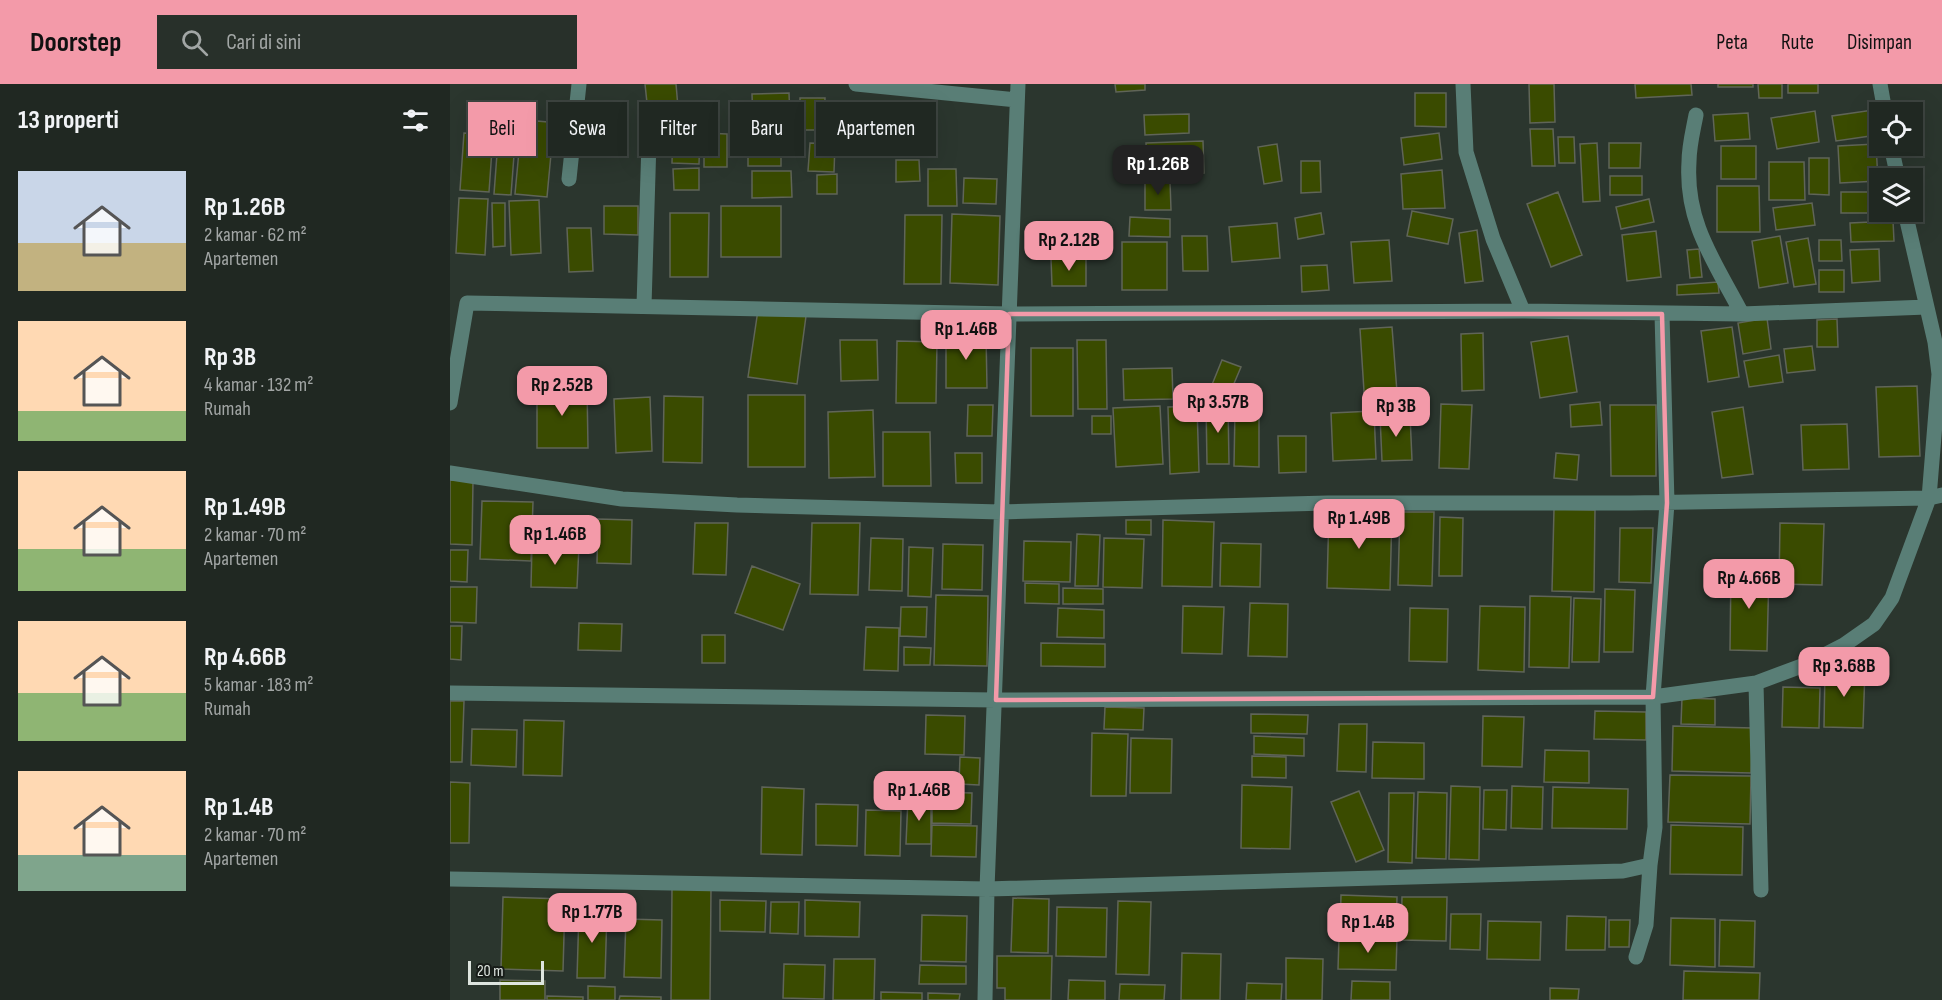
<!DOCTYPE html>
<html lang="id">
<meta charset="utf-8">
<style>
:root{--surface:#202822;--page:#28302a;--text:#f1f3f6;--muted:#a2a6a5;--line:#3d4440;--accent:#f39aa9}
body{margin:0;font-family:"Sofia Sans Condensed",sans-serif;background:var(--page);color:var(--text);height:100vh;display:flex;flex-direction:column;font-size:22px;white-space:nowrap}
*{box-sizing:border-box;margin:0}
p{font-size:20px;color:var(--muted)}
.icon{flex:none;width:33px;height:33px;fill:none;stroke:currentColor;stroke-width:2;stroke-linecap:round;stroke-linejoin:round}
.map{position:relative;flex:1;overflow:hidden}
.panel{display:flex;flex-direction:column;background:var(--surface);width:450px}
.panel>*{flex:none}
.guide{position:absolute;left:18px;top:18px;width:570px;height:54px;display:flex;gap:12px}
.controls{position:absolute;left:1419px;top:18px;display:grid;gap:12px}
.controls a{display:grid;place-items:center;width:54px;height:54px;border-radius:0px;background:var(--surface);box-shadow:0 6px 24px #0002,0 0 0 2px var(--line);font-size:30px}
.scale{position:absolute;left:18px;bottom:15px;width:76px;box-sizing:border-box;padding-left:6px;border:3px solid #dee5df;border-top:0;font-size:16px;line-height:21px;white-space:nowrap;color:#dee5df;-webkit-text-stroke:4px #171c18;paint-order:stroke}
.price{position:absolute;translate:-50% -51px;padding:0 14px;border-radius:12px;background:var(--accent);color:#111;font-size:20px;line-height:39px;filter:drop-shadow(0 2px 3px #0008)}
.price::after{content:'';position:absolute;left:50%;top:36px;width:18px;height:14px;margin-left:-9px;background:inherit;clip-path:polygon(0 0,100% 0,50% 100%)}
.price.active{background:#222;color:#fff}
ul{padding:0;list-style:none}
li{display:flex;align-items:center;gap:18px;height:150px;padding:0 18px}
li span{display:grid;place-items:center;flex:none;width:168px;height:120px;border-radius:0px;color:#555}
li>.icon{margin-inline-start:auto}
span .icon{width:72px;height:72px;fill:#fffc;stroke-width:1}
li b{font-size:26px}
h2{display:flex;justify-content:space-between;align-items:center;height:72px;padding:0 18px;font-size:26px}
.chip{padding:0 21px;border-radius:0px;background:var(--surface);box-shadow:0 6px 24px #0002,0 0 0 2px var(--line);font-size:21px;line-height:54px}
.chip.active{background:var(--accent);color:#111}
header{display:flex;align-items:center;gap:36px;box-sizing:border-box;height:84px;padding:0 30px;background:var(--accent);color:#111}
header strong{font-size:28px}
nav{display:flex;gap:33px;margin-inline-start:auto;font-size:21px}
.search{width:420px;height:54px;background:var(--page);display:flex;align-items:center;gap:15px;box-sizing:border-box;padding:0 21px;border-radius:0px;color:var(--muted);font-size:22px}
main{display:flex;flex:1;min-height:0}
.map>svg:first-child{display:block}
.building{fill:#3a4b00;stroke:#606558;stroke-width:1.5}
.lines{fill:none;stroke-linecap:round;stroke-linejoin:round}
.minor{stroke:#597e76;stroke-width:15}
.marked{fill:none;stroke:#f39aa9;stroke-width:4.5;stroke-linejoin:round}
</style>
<header>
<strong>Doorstep</strong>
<div class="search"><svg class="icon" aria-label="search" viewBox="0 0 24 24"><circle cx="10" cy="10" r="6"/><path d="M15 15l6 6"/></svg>Cari di sini</div>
<nav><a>Peta</a><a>Rute</a><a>Disimpan</a></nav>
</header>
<main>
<section class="panel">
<h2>13 properti<svg class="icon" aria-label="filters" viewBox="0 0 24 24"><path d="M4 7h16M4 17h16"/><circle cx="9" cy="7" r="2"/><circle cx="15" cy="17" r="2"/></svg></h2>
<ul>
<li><span style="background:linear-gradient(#c9d6e8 60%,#c2b280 0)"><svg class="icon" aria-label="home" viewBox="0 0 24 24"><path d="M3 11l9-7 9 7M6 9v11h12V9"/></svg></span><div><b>Rp 1.26B</b><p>2 kamar · 62 m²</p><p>Apartemen</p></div></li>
<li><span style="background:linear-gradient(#ffd9b3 75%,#8fb573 0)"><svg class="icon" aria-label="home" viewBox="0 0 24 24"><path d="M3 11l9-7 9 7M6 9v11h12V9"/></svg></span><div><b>Rp 3B</b><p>4 kamar · 132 m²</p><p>Rumah</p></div></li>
<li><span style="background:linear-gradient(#ffd9b3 65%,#8fb573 0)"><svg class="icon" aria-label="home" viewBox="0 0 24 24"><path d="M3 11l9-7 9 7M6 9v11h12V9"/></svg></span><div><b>Rp 1.49B</b><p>2 kamar · 70 m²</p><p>Apartemen</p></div></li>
<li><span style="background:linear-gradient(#ffd9b3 60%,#8fb573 0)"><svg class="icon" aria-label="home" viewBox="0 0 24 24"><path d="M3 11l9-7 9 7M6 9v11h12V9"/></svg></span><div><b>Rp 4.66B</b><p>5 kamar · 183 m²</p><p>Rumah</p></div></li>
<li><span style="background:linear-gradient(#ffd9b3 70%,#7fa58c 0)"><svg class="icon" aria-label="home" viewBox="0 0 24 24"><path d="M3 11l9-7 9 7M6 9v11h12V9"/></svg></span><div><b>Rp 1.4B</b><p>2 kamar · 70 m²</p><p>Apartemen</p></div></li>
</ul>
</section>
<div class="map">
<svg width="1492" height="916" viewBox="0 0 1492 916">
<rect width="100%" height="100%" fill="#2b362e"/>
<!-- building -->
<path class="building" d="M195,0H226L229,35L199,38Z
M665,0H695V6L666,8Z
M1079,0H1104L1105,38L1080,39Z
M1185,0H1241L1242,11L1186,14Z
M1268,0H1303V3H1268Z
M1308,0H1332V14H1309Z
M1338,0H1368V9H1338Z
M339,9L340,36L303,37L302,10Z
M965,9H996V43L965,42Z
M350,14H375L374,46H350Z
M434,24H468V66H434Z
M1423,26L1427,51L1386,57L1382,32Z
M1365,27L1369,58L1327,65L1321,34Z
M1298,29L1300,55L1265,57L1263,31Z
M739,30V49L695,51L694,31Z
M53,34L109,39L106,70H101L97,113L65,110L69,67L50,65Z
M298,41H331V82H298Z
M1080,45H1103L1105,82H1082Z
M223,48L250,50L249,80L222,79Z
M14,49L43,51L39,108L10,106Z
M254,49L277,50V83H254Z
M989,49L992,75L954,81L951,54Z
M1108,53H1124L1125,79H1109Z
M753,57L754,89L697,91L696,59Z
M360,59L385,60L384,88L358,87Z
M1147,59L1150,117L1133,118L1130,60Z
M1159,59H1191L1190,84H1159Z
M827,60L832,97L814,100L808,63Z
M1426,60L1428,97L1390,99L1388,62Z
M1271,62H1306V95H1271Z
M47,70L64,71L61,111L44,110Z
M1359,74H1379V111L1359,110Z
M446,76H469L470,97L446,98Z
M851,77H870L871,108L851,109Z
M1319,78H1354L1355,116H1319Z
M249,84V106H224L223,85Z
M478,85H506L507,122H478Z
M992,86L995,124L953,125L951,90Z
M302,87H341L342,113L302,114Z
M387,90V110H367V91Z
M1160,92H1192V111H1160Z
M514,94L547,95L546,120L513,119Z
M720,97L721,126H695V98Z
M1267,102H1309L1310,148H1267Z
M1108,108L1132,171L1101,183L1077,120Z
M1391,108H1430V128L1432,129H1391Z
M9,114L38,115L35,171L6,169Z
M1199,115L1204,138L1171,145L1166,123Z
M89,116L91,169L61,171L59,117Z
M42,119H55V162L43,163Z
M1362,119L1365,141L1326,146L1323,124Z
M154,122H188V151L154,150Z
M271,122H331V173H271Z
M962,127L1003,135L998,160L957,152Z
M220,129H259L258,193H220Z
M871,129L874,150L848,155L845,134Z
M502,130L550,132L548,201L500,199Z
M455,131H492L491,200H454Z
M680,133L720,135V153L679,152Z
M1443,137L1444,157L1401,158L1400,139Z
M827,139L830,174L782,178L779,143Z
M117,144H141L143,187L119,188Z
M1027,146L1033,197L1015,199L1009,149Z
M1206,147L1211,193L1177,197L1172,151Z
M732,152H757L758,187H733Z
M1330,152L1338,199L1309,204L1302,157Z
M1358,154L1366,200L1344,203L1336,158Z
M939,156L942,197L904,199L901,158Z
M1369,156H1391L1392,177H1369Z
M672,158H717V206H672Z
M1249,165L1252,193L1240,194L1237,166Z
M1429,165L1430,197L1402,199L1400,166Z
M601,174H636V202H602Z
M877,181L879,206L852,208L851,182Z
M1369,186H1394V208H1369Z
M1268,198L1269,209L1227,211V201Z
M308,226L356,232L347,300L298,293Z
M1317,234L1321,265L1293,270L1288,239Z
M1387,235L1388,263H1367V236Z
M942,243L948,321L915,323L910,245Z
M1282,243L1289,293L1258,298L1251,247Z
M1033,249L1034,306L1012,307L1011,250Z
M496,250H536L537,304H496Z
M1118,252L1127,308L1090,314L1081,258Z
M390,256H427L428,296L391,297Z
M627,256H656L657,325H628Z
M447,257L487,258L486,319H446Z
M1362,262L1365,286L1337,289L1334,265Z
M581,264H623V332H581Z
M1329,271L1333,298L1299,303L1294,277Z
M772,276L791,283L777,316L759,308Z
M722,284L723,315L674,316L673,285Z
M87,301H137L138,364H87Z
M1467,302L1470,372L1429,373L1426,303Z
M298,311H355V383H298Z
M214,312L253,313L252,379L213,378Z
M200,313L202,367L166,369L164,315Z
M1150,318L1152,341L1121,343L1120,321Z
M756,319H778L779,380H757Z
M991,320L1022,321L1019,385L989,384Z
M518,321H543L542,352H517Z
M1160,321H1206V392H1161Z
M710,322L713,380L666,383L663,324Z
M747,322L749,388L720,390L718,323Z
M1293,323L1303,390L1272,394L1262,328Z
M785,325L809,326V383L784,382Z
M423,326L425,393L379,394L378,328Z
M924,327L926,375L883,377L881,329Z
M960,331L962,376L932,377L930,332Z
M642,332H661V350H642Z
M1397,340L1399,385L1353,386L1351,341Z
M433,348H480L481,402H433Z
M828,352H856V388L829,389Z
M505,369H532V399H506Z
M1106,369L1129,371L1127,396L1104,394Z
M0,396L23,397L22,461L0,460Z
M32,417L83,418L81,477L30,475Z
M1104,425L1145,426L1144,508L1102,507Z
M879,426L942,428L940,506L877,504Z
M950,428H984L982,502L948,501Z
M990,433L1013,434L1012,492H989Z
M148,435L182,436L181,480L147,479Z
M676,436H701V451L676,450Z
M713,436L764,438L762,503L712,502Z
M245,439H278L276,491L243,490Z
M362,439H410L408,511L360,510Z
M1330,439L1374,440L1372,501L1329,500Z
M1170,444H1203L1201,499L1169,498Z
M627,450L650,451L648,502H625Z
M421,454L453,455L452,507L419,506Z
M654,454L694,455L692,504L653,503Z
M574,457L621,458L620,498L573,497Z
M771,459L811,460L810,503L770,502Z
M493,460L533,461L532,506L492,505Z
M82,461L129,462L127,504L81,503Z
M459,463L483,464L481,513L458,512Z
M0,466H18L17,498L0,497Z
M302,482L350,500L333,546L285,529Z
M1281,486L1319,487L1317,567L1280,566Z
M575,499L609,500V520L575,519Z
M0,503H27L26,539L0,538Z
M613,504L653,505V520H613Z
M1155,505L1185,506L1183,568H1154Z
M486,511L538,512L537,582L484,581Z
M1080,512L1121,513L1119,584L1079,583Z
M1124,514L1151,515L1149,578H1122Z
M800,519L838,520L837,573L798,572Z
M733,522L774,523L772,570L732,569Z
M1030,522L1075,523L1074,588L1028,586Z
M451,523H477L476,553L450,552Z
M608,524L654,526V554L607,553Z
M960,524L998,525L997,578L959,577Z
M129,539L172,540L171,567L128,566Z
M0,542H12L11,576L0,575Z
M416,543L449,544L448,587L414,586Z
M252,551H275V579H252Z
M591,559L655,560V583L591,582Z
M454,563L481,564L480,581H454Z
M1375,585H1415L1413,644L1374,643Z
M1333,603L1370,604L1369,644L1332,643Z
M1232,614L1265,615V641L1231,640Z
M0,617H14L12,678H0Z
M655,623L694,624L693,646L654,645Z
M1145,627L1196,628V656L1144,655Z
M801,630L858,631L857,650L801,649Z
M476,631L515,632L514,671L475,670Z
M1033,632L1074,633L1072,683L1032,682Z
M74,636L114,637L112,692L73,691Z
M889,640H917L916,688L887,687Z
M1223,642L1303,644L1301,689L1222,687Z
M22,645L67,646L66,683L21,681Z
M642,649L678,650L676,712H641Z
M804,652L854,654V672L804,670Z
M681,654L722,655L721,709H680Z
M923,658L974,659V695L922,694Z
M1095,666L1139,667V699L1094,698Z
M802,672L836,673V694L802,693Z
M510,673L530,674L529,701L509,700Z
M1220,691L1301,692L1300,740L1218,738Z
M0,698L20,699L19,759H0Z
M792,701L842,703L840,765L791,764Z
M1001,702L1030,703L1029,776L999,775Z
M1062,702L1093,703L1092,745L1061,744Z
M312,703L354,705L352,771L311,770Z
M1103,703L1178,705L1177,745L1102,744Z
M1034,706H1057L1056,746L1033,745Z
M909,707L934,766L906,778L881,718Z
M482,708L522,709L521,740L482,739Z
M968,708L997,709L996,775L966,774Z
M939,709H964L962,779L938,778Z
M458,714L481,715V760H456Z
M366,720L408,721L407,762L366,761Z
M416,726L451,727L450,772L415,771Z
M482,741L527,742L526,773L481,772Z
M1221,741L1293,743L1292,791L1220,790Z
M222,804H261L260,916H221Z
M891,811L947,813L946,850L890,849Z
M53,813L115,815L113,887L51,885Z
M952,813H997L996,857L951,856Z
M563,814L599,815L598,869L561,868Z
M270,816L316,817L315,848L270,847Z
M355,816L410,818L409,853L355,852Z
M668,817L701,818L699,891L666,890Z
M321,818H349L348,850L320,849Z
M607,823L657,824L656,873L606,872Z
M129,827H157L155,894H127Z
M1001,830H1031L1030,866L1000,865Z
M472,831L517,832L516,878L471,877Z
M1117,832L1156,833L1155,866H1116Z
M1221,834L1265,835V883L1220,881Z
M176,835L212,836L211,894L174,893Z
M1159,836H1180L1179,863H1159Z
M1270,836L1305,837L1304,883L1269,882Z
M1038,837L1091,838L1090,876L1037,875Z
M889,853L947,854L946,886L888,885Z
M732,869L771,870L770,916H731Z
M547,872H602L601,916H555V904H547Z
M836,874L873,875L872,916H836Z
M384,875H425L424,916H383Z
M334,880L375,881L374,915L333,914Z
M470,881L516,882V900H469Z
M1234,887L1310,889L1309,916H1233Z
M50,896L95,897V916H50Z
M619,896L655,897V916H618Z
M902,897L940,898V916H901Z
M797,899L832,900L831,916H796Z
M670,900L715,901L714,916H669Z
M138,902L165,903V916H138Z
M1100,904L1129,905L1128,916H1100Z
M431,908L472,909V916H431Z
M478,909L510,910L509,916H478Z
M97,912L133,913V916H97Z
M170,912L211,913V916H169Z"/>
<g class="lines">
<!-- minor -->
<path class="minor" d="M406,0L567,16
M1013,0L1016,68L1043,155L1073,227
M1430,0L1435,28
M1246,31C1243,47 1239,62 1239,78C1235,139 1265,178 1292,230
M1441,62L1448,94
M119,95L129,0
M194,222L199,57
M0,319L17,219L559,230L1073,227L1292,230L1477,223
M0,389L172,415L287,421L551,428L878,419H1180L1479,414L1492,411
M1306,599L1311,806
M0,609L546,616L1203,613L1306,599L1357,580L1394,561L1424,540L1442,514L1479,414L1489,290L1485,258L1455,128
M0,795L537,805L1173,787L1200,781L1205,743L1203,613L1217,419L1212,230
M1186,873L1196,841L1200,781
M535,916L537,805L568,0"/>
</g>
<!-- marked area -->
<path class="marked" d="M559,230H1212L1217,419L1203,613L546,616Z"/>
</svg>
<div class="controls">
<a><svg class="icon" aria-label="locate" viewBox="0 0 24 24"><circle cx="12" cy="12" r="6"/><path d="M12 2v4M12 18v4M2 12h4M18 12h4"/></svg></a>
<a><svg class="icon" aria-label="layers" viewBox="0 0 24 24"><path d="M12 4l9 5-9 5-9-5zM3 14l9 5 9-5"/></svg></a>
</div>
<div class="scale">20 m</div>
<b class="price active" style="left:708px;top:112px">Rp 1.26B</b>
<b class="price" style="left:619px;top:188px">Rp 2.12B</b>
<b class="price" style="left:516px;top:277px">Rp 1.46B</b>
<b class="price" style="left:112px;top:333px">Rp 2.52B</b>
<b class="price" style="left:768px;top:350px">Rp 3.57B</b>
<b class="price" style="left:946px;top:354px">Rp 3B</b>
<b class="price" style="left:909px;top:466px">Rp 1.49B</b>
<b class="price" style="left:105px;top:482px">Rp 1.46B</b>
<b class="price" style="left:1299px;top:526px">Rp 4.66B</b>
<b class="price" style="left:1394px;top:614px">Rp 3.68B</b>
<b class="price" style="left:469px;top:738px">Rp 1.46B</b>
<b class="price" style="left:142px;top:860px">Rp 1.77B</b>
<b class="price" style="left:918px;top:870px">Rp 1.4B</b>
<div class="guide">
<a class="chip active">Beli</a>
<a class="chip">Sewa</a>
<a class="chip">Filter</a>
<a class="chip">Baru</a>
<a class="chip">Apartemen</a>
</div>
</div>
</main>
